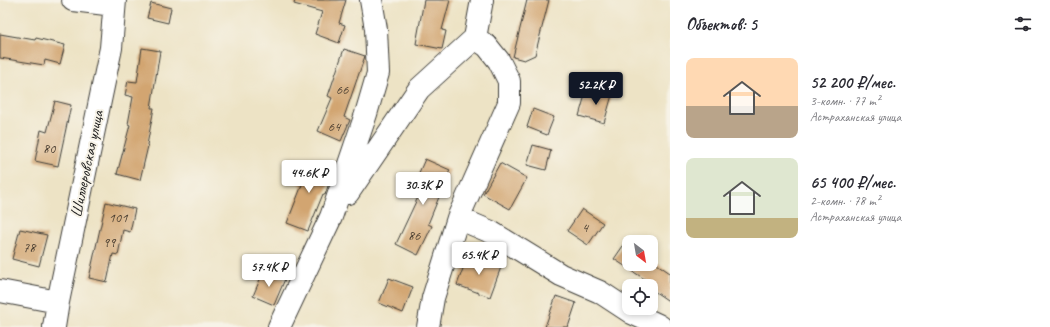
<!DOCTYPE html>
<html lang="ru">
<meta charset="utf-8">
<style>
:root{--surface:#fff;--page:#f2f2f3;--text:#2b2b33;--muted:#7c7c81;--accent:#111827}
body{margin:0;font-family:Caveat,sans-serif;background:var(--page);color:var(--text);height:100vh;display:flex;flex-direction:column;font-size:15px;white-space:nowrap}
*{box-sizing:border-box;margin:0}
p{font-size:13px;color:var(--muted)}
.icon{flex:none;width:22px;height:22px;fill:none;stroke:currentColor;stroke-width:2;stroke-linecap:round;stroke-linejoin:round}
.map{position:relative;flex:1;overflow:hidden}
.sheet{display:flex;flex-direction:column;background:var(--surface);width:380px}
.sheet>*{flex:none}
.needle{width:26px;rotate:149deg}
.buttons{position:absolute;left:622px;top:235px;display:grid;gap:8px}
.buttons a{display:grid;place-items:center;width:36px;height:36px;border-radius:8px;background:var(--surface);box-shadow:0 2px 6px #0003;font-size:20px}
.price{position:absolute;translate:-50% -34px;padding:0 9px;border-radius:4px;background:#fff;color:#222;font-size:13px;line-height:26px;filter:drop-shadow(0 1px 2px #0008)}
.price::after{content:'';position:absolute;left:50%;top:24px;width:12px;height:9px;margin-left:-6px;background:inherit;clip-path:polygon(0 0,100% 0,50% 100%)}
.price.active{background:var(--accent);color:#fff}
ul{padding:0;list-style:none}
li{display:flex;align-items:center;gap:12px;height:100px;padding:0 16px}
li span{display:grid;place-items:center;flex:none;width:112px;height:80px;border-radius:8px;color:#555}
li>.icon{margin-inline-start:auto}
span .icon{width:48px;height:48px;fill:#fffc;stroke-width:1}
li b{font-size:17px}
h2{display:flex;justify-content:space-between;align-items:center;height:48px;padding:0 16px;font-size:17px}
main{display:flex;flex:1;min-height:0}
.map>svg:first-child{display:block}
.building{fill:#d2a571}
.lines{fill:none;stroke-linecap:round;stroke-linejoin:round}
.minor-casing{stroke:#3b3a35;stroke-width:24}
.minor{stroke:#fff;stroke-width:22}
.labels{text-anchor:middle;dominant-baseline:central;stroke-width:4;stroke-linejoin:round;paint-order:stroke}
.number-label{font-size:14px;fill:#4a3e31}
.street-label{font-size:16px;fill:#1c1c1c;stroke:#f7f3e8}
</style>
<main>
<div class="map">
<svg width="670" height="327" viewBox="0 0 670 327">
<rect width="100%" height="100%" fill="#f7f3e8"/>
<filter id="ink" filterUnits="userSpaceOnUse"><feTurbulence type="fractalNoise" baseFrequency=".025" numOctaves="2"/><feDisplacementMap in="SourceGraphic" scale="8" xChannelSelector="R" yChannelSelector="G"/><feConvolveMatrix kernelMatrix="1 2 1 2 8 2 1 2 1" color-interpolation-filters="sRGB"/></filter>
<filter id="wash" filterUnits="userSpaceOnUse"><feTurbulence type="fractalNoise" baseFrequency=".012" numOctaves="4" result="noise"/><feDisplacementMap in="SourceGraphic" scale="16" xChannelSelector="R" yChannelSelector="G"/><feGaussianBlur stdDeviation="0.9" result="paint"/><feColorMatrix in="noise" values="0 0 0 0 0 0 0 0 0 0 0 0 0 0 0 0 0 1.4 0 .05"/><feComposite in="paint" operator="in"/></filter>
<g filter="url(#wash)">
<rect width="100%" height="100%" fill="#ede3c5"/>
<g id="blocks">
<!-- building -->
<path class="building" d="M295,0H346L339,23L345,25L339,43L315,34L322,12L294,4Z
M424,0H450L442,30L446,31L442,49L416,44Z
M527,0H549L535,55L524,60L513,57Z
M151,3L171,8L168,23L147,18Z
M0,34L35,40L36,38L65,45L60,64L45,60L44,65L0,58Z
M142,48L160,51L151,108H154L147,145L148,146L140,180L117,174L130,125L128,124L133,97L125,95L128,81L137,82Z
M344,49L365,56L344,117L350,120L341,141L318,131L332,98L328,96Z
M587,88L612,95L604,123L579,116Z
M55,101L71,105L58,166L35,161L41,130L47,132Z
M533,109L554,117L547,135L527,127Z
M533,145L551,150L546,170L527,165Z
M425,159L450,170L428,224L432,226L418,255L396,244L419,195L411,191Z
M302,160L332,174L325,195L323,194L308,231L287,223L302,185L293,181Z
M500,163L527,178L510,209L483,194Z
M106,202L135,209L130,232L123,230L118,255L113,254L107,282L89,278Z
M582,209L603,223L588,245L567,231Z
M20,229L47,235L39,266L12,259Z
M625,243L629,245V264H651V260L670,273V302L651,289V286L652,284L614,259Z
M468,255L501,267L490,297L457,285Z
M264,270L285,279L274,305L253,296Z
M389,278L413,287L403,313L379,303Z
M556,296L576,303L568,327H545Z"/>
</g>
</g>
<g filter="url(#ink)">
<use href="#blocks" fill-opacity="0" stroke="#3b3a35" stroke-width="1"/>
<g class="lines">
<defs>
<path id="minor" d="M73,0L114,5
M348,193L419,89L475,38
M458,218L491,232L561,275L600,292L632,313L658,325L661,327
M0,291L58,302
M54,327L58,302L111,48L115,0
M279,327L331,217L366,114L378,73L376,29L371,0
M428,327L433,298L458,218L509,103V81L499,61L487,46L475,38L482,0"/>
</defs>
<!-- minor casing -->
<use href="#minor" class="minor-casing"/>
<!-- minor -->
<use href="#minor" class="minor"/>
</g>
</g>
<g class="labels">
<!-- number labels -->
<g class="number-label">
<text x="342" y="89">66</text>
<text x="334" y="126">64</text>
<text x="49" y="148">80</text>
<text x="118" y="217">101</text>
<text x="585" y="227">4</text>
<text x="414" y="235">86</text>
<text x="109" y="242">99</text>
<text x="29" y="247">78</text>
</g>
<!-- street labels -->
<g class="street-label">
<text transform="translate(87 164) rotate(-78)">Шиллеровская улица</text>
</g>
</g>
</svg>
<div class="buttons">
<a><svg class="needle" viewBox="-14 -14 28 28"><path d="M0-13l5 13h-10z" fill="#e53935"/><path d="M0 13l5-13h-10z" fill="#7c7c81"/></svg></a>
<a><svg class="icon" aria-label="locate" viewBox="0 0 24 24"><circle cx="12" cy="12" r="6"/><path d="M12 2v4M12 18v4M2 12h4M18 12h4"/></svg></a>
</div>
<b class="price active" style="left:596px;top:106px">52.2K ₽</b>
<b class="price" style="left:309px;top:194px">44.6K ₽</b>
<b class="price" style="left:423px;top:206px">30.3K ₽</b>
<b class="price" style="left:479px;top:276px">65.4K ₽</b>
<b class="price" style="left:269px;top:288px">57.4K ₽</b>
</div>
<section class="sheet">
<h2>Объектов: 5<svg class="icon" aria-label="filters" viewBox="0 0 24 24"><path d="M4 7h16M4 17h16"/><circle cx="9" cy="7" r="2"/><circle cx="15" cy="17" r="2"/></svg></h2>
<ul>
<li><span style="background:linear-gradient(#ffd9b3 60%,#b9a48a 0)"><svg class="icon" aria-label="home" viewBox="0 0 24 24"><path d="M3 11l9-7 9 7M6 9v11h12V9"/></svg></span><div><b>52 200 ₽/мес.</b><p>3-комн. · 77 m²</p><p>Астраханская улица</p></div></li>
<li><span style="background:linear-gradient(#dfe7d0 75%,#c2b280 0)"><svg class="icon" aria-label="home" viewBox="0 0 24 24"><path d="M3 11l9-7 9 7M6 9v11h12V9"/></svg></span><div><b>65 400 ₽/мес.</b><p>2-комн. · 78 m²</p><p>Астраханская улица</p></div></li>
</ul>
</section>
</main>
